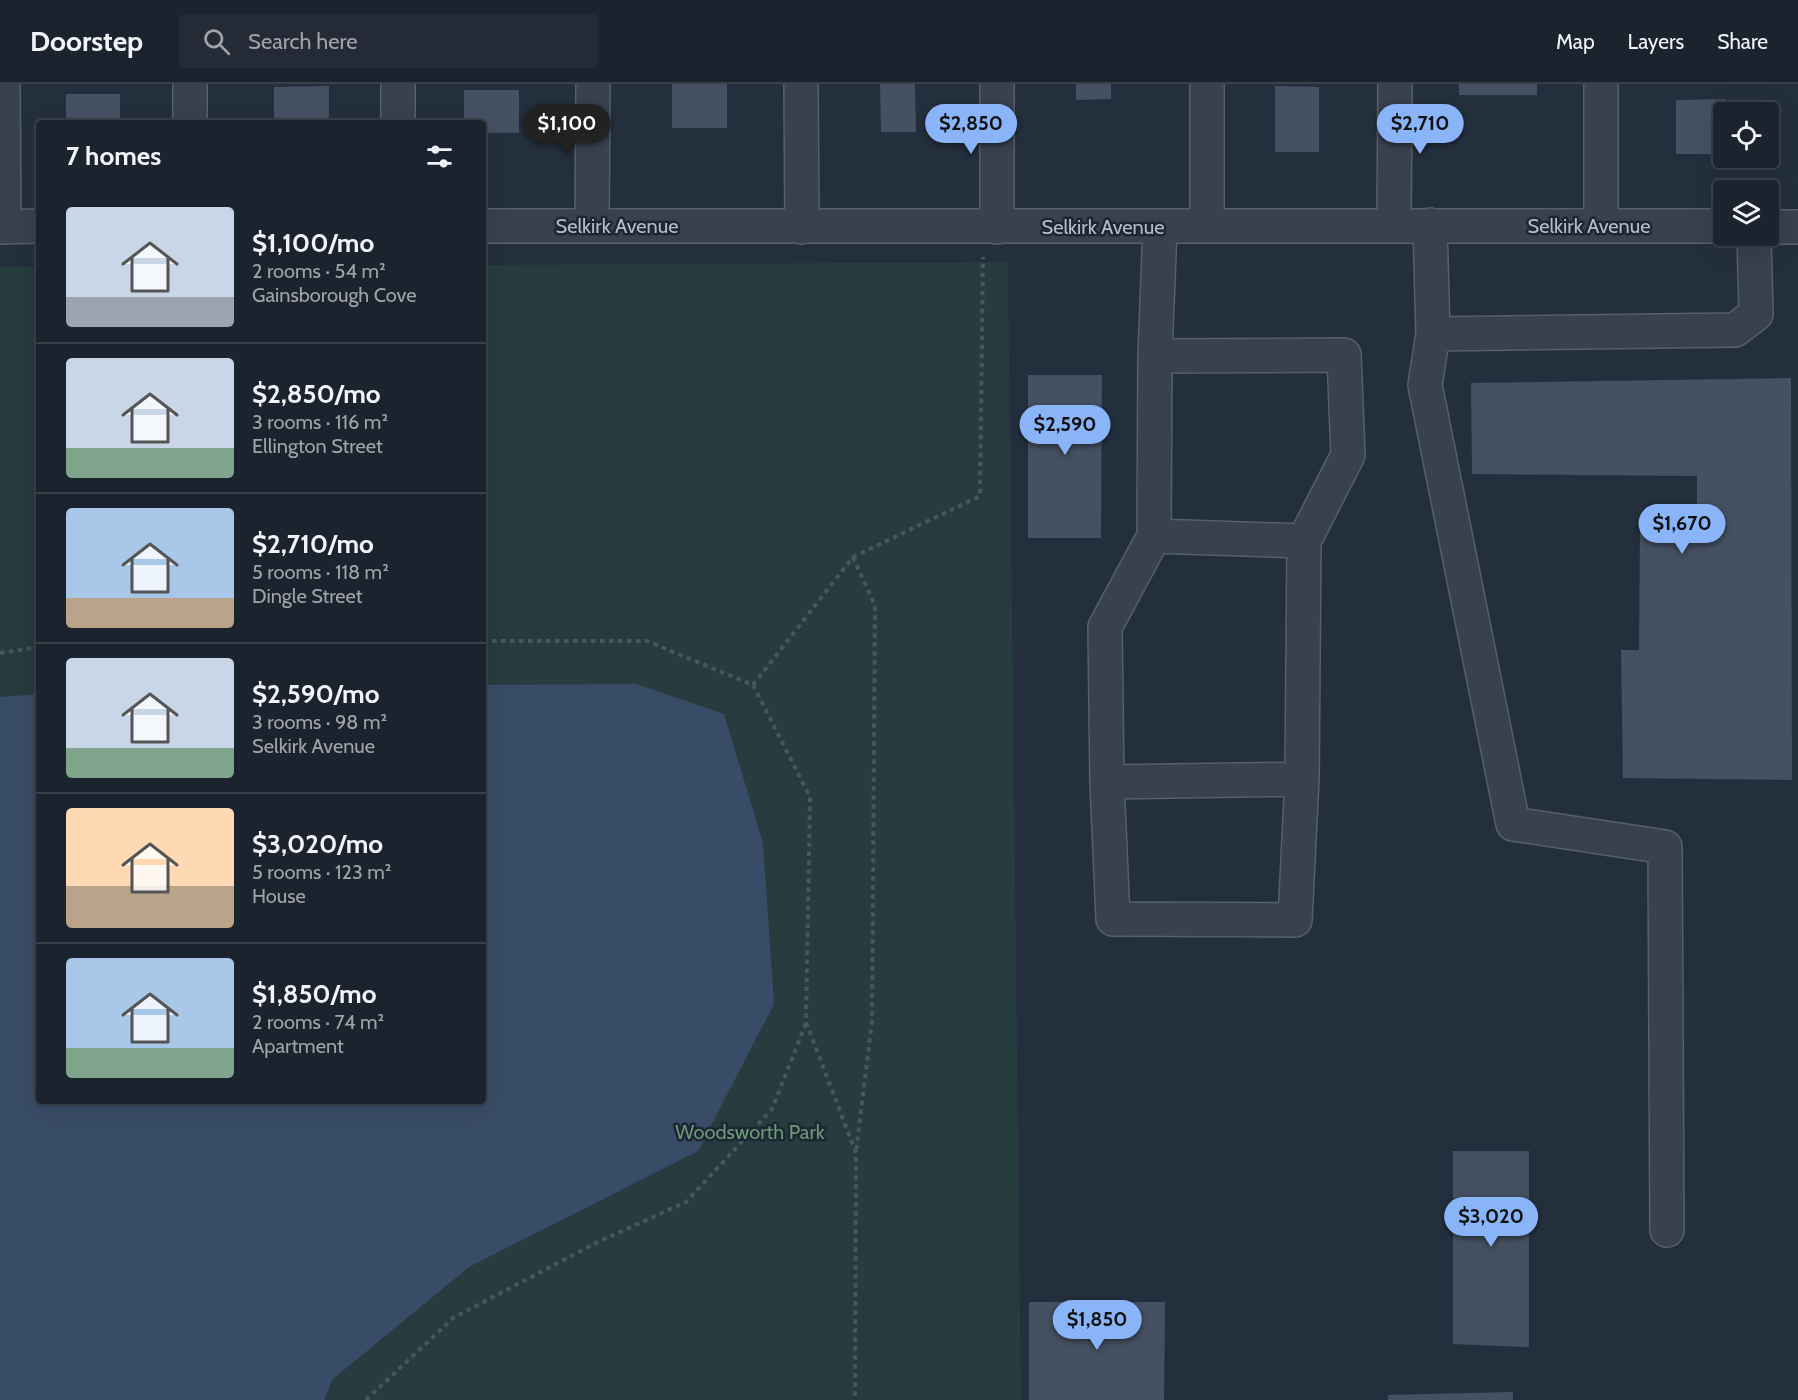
<!DOCTYPE html>
<meta charset="utf-8">
<style>
:root{--surface:#1b232e;--page:#242b36;--text:#f1f3f6;--muted:#a0a4aa;--line:#39404a;--accent:#8ab4f8}
body{margin:0;font-family:Cabin,sans-serif;background:var(--page);color:var(--text);height:100vh;display:flex;flex-direction:column;font-size:22px;white-space:nowrap}
*{box-sizing:border-box;margin:0}
p{font-size:20px;color:var(--muted)}
.icon{flex:none;width:33px;height:33px;fill:none;stroke:currentColor;stroke-width:2;stroke-linecap:round;stroke-linejoin:round}
.map{position:relative;flex:1;overflow:hidden}
.panel{position:absolute;left:36px;top:36px;width:450px;height:984px;display:flex;flex-direction:column;background:var(--surface);border-radius:6px;box-shadow:0 6px 24px #0002,0 0 0 2px var(--line)}
.panel>*{flex:none}
.fabs{position:absolute;left:1713px;top:18px;display:grid;gap:12px}
.fabs a{display:grid;place-items:center;width:66px;height:66px;border-radius:6px;background:var(--surface);box-shadow:0 6px 24px #0002,0 0 0 2px var(--line);font-size:30px}
.price{position:absolute;translate:-50% -51px;padding:0 14px;border-radius:21px;background:var(--accent);color:#111;font-size:20px;line-height:39px;filter:drop-shadow(0 2px 3px #0008)}
.price::after{content:'';position:absolute;left:50%;top:36px;width:18px;height:14px;margin-left:-9px;background:inherit;clip-path:polygon(0 0,100% 0,50% 100%)}
.price.selected{background:#222;color:#fff}
ul{padding:0;list-style:none}
li{display:flex;align-items:center;gap:18px;height:150px;padding:0 30px}
li+li{border-top:2px solid var(--line)}
li span{display:grid;place-items:center;flex:none;width:168px;height:120px;border-radius:6px;color:#555}
li>.icon{margin-inline-start:auto}
span .icon{width:72px;height:72px;fill:#fffc;stroke-width:1}
li b{font-size:26px}
h2{display:flex;justify-content:space-between;align-items:center;height:72px;padding:0 30px;font-size:26px}
header{display:flex;align-items:center;gap:36px;box-sizing:border-box;height:84px;padding:0 30px;background:var(--surface);border-bottom:2px solid var(--line)}
header strong{font-size:28px}
nav{display:flex;gap:33px;margin-inline-start:auto;font-size:21px}
.search{width:420px;height:54px;background:var(--page);display:flex;align-items:center;gap:15px;box-sizing:border-box;padding:0 21px;border-radius:6px;color:var(--muted);font-size:22px}
.map>svg:first-child{display:block}
.green{fill:#263c3f}
.water{fill:#394c67}
.building{fill:#455162}
.lines{fill:none;stroke-linecap:round;stroke-linejoin:round}
.minor-casing{stroke:#565f6c;stroke-width:36}
.path{stroke:#44595c;stroke-width:4;stroke-dasharray:4.5 4.5;stroke-linecap:butt}
.minor{stroke:#38414e;stroke-width:33}
.labels{text-anchor:middle;dominant-baseline:central;stroke-width:5;stroke-linejoin:round;paint-order:stroke}
.street-label{font-size:20px;fill:#b4bcc9;stroke:#1d2633}
.park-label{font-size:20px;fill:#6b9a76;stroke:#1d2633}
</style>
<header>
<strong>Doorstep</strong>
<div class="search"><svg class="icon" aria-label="search" viewBox="0 0 24 24"><circle cx="10" cy="10" r="6"/><path d="M15 15l6 6"/></svg>Search here</div>
<nav><a>Map</a><a>Layers</a><a>Share</a></nav>
</header>
<div class="map">
<svg width="1798" height="1316" viewBox="0 0 1798 1316">
<rect width="100%" height="100%" fill="#242f3e"/>
<!-- green -->
<path class="green" d="M1008,178L1021,1316H0V183H39V1017H483V181Z"/>
<!-- water -->
<path class="water" d="M636,600L724,630L763,759L774,920L698,1067L469,1183L333,1295L324,1316H0V613L39,610V1017H483V601Z"/>
<!-- building -->
<path class="building" d="M672,0H727V44H672Z
M880,0H915L916,48H881Z
M1076,0H1111V15L1076,16Z
M1459,0H1537V11H1459Z
M329,2V39H274V3Z
M1275,2L1319,3V68H1275Z
M464,6H519V49H483V39H464Z
M66,10H120V39H66Z
M1726,15L1727,28H1724V70H1676V16Z
M1028,291H1102L1101,454H1028Z
M1791,294L1792,696L1623,694L1621,566H1639L1640,444L1697,445V392L1472,390L1471,299Z
M1453,1067H1529V1263L1453,1260Z
M1029,1218H1165L1164,1316H1029Z
M1513,1308V1316H1388V1311Z"/>
<g class="lines">
<defs>
<path id="minor" d="M3,0L4,143
M398,0V39
M801,0L802,143
M997,0V143
M1207,0V142
M1601,0V142
M190,39V0
M1394,141L1395,0
M1430,141L1433,250L1735,246L1756,230L1754,152
M483,142H1724
M592,142L593,0
M0,143L39,142
M1768,143H1798
M1433,250L1425,301L1513,740L1665,763L1667,1146
M1155,272L1344,271L1348,371L1304,457L1302,695L1295,836L1113,835L1107,698L1105,543L1154,452L1155,272L1160,143
M1154,452L1304,457
M1107,698L1302,695"/>
</defs>
<!-- minor casing -->
<use href="#minor" class="minor-casing"/>
<!-- path -->
<path class="path" d="M853,473L875,522L872,938L856,1068
M483,557H647L753,601L810,713L806,938L856,1069L855,1316
M0,569L39,563
M753,601L853,473L980,412L983,173
M366,1316L453,1234L598,1158L686,1118L772,1025L806,939"/>
<!-- minor -->
<use href="#minor" class="minor"/>
</g>
<g class="labels">
<!-- street labels -->
<g class="street-label">
<text x="617" y="142">Selkirk Avenue</text>
<text x="1589" y="142">Selkirk Avenue</text>
<text x="1103" y="143">Selkirk Avenue</text>
</g>
<!-- park labels -->
<g class="park-label">
<text x="750" y="1048">Woodsworth Park</text>
</g>
</g>
</svg>
<div class="fabs">
<a><svg class="icon" aria-label="locate" viewBox="0 0 24 24"><circle cx="12" cy="12" r="6"/><path d="M12 2v4M12 18v4M2 12h4M18 12h4"/></svg></a>
<a><svg class="icon" aria-label="layers" viewBox="0 0 24 24"><path d="M12 4l9 5-9 5-9-5zM3 14l9 5 9-5"/></svg></a>
</div>
<b class="price selected" style="left:567px;top:71px">$1,100</b>
<b class="price" style="left:971px;top:71px">$2,850</b>
<b class="price" style="left:1420px;top:71px">$2,710</b>
<b class="price" style="left:1065px;top:372px">$2,590</b>
<b class="price" style="left:1682px;top:471px">$1,670</b>
<b class="price" style="left:1491px;top:1164px">$3,020</b>
<b class="price" style="left:1097px;top:1267px">$1,850</b>
<section class="panel">
<h2>7 homes<svg class="icon" aria-label="filters" viewBox="0 0 24 24"><path d="M4 7h16M4 17h16"/><circle cx="9" cy="7" r="2"/><circle cx="15" cy="17" r="2"/></svg></h2>
<ul>
<li><span style="background:linear-gradient(#c9d6e8 75%,#9aa5b1 0)"><svg class="icon" aria-label="home" viewBox="0 0 24 24"><path d="M3 11l9-7 9 7M6 9v11h12V9"/></svg></span><div><b>$1,100/mo</b><p>2 rooms · 54 m²</p><p>Gainsborough Cove</p></div></li>
<li><span style="background:linear-gradient(#c9d6e8 75%,#7fa58c 0)"><svg class="icon" aria-label="home" viewBox="0 0 24 24"><path d="M3 11l9-7 9 7M6 9v11h12V9"/></svg></span><div><b>$2,850/mo</b><p>3 rooms · 116 m²</p><p>Ellington Street</p></div></li>
<li><span style="background:linear-gradient(#a9c7e8 75%,#b9a48a 0)"><svg class="icon" aria-label="home" viewBox="0 0 24 24"><path d="M3 11l9-7 9 7M6 9v11h12V9"/></svg></span><div><b>$2,710/mo</b><p>5 rooms · 118 m²</p><p>Dingle Street</p></div></li>
<li><span style="background:linear-gradient(#c9d6e8 75%,#7fa58c 0)"><svg class="icon" aria-label="home" viewBox="0 0 24 24"><path d="M3 11l9-7 9 7M6 9v11h12V9"/></svg></span><div><b>$2,590/mo</b><p>3 rooms · 98 m²</p><p>Selkirk Avenue</p></div></li>
<li><span style="background:linear-gradient(#ffd9b3 65%,#b9a48a 0)"><svg class="icon" aria-label="home" viewBox="0 0 24 24"><path d="M3 11l9-7 9 7M6 9v11h12V9"/></svg></span><div><b>$3,020/mo</b><p>5 rooms · 123 m²</p><p>House</p></div></li>
<li><span style="background:linear-gradient(#a9c7e8 75%,#7fa58c 0)"><svg class="icon" aria-label="home" viewBox="0 0 24 24"><path d="M3 11l9-7 9 7M6 9v11h12V9"/></svg></span><div><b>$1,850/mo</b><p>2 rooms · 74 m²</p><p>Apartment</p></div></li>
</ul>
</section>
</div>
